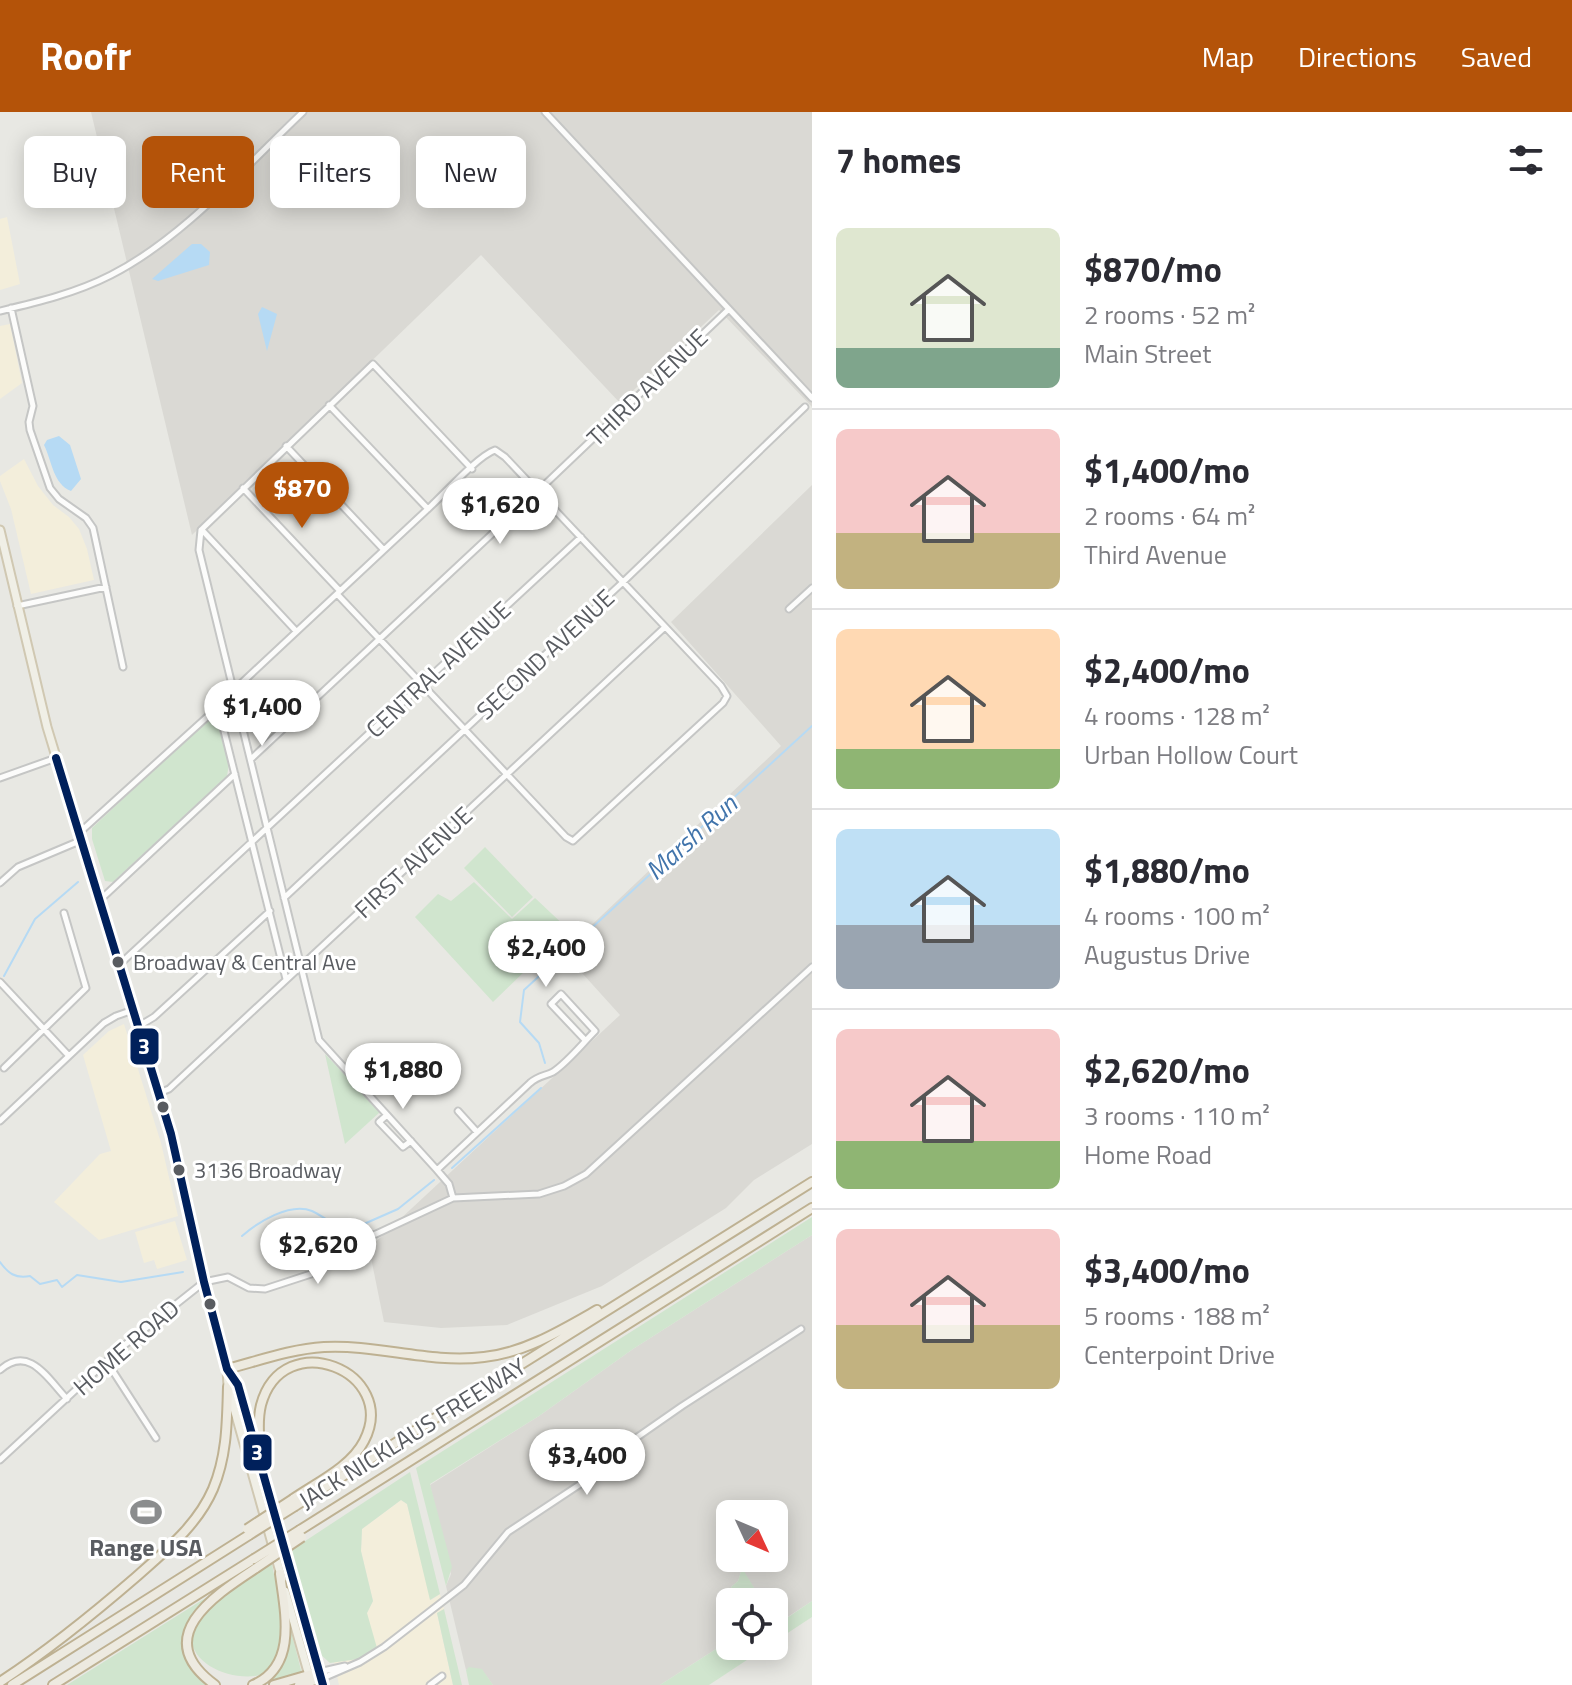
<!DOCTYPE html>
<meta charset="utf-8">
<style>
:root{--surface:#fff;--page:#f2f2f3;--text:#2b2b33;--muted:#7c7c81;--line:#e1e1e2;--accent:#b45309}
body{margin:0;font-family:"Titillium Web",sans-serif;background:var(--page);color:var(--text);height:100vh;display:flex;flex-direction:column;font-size:30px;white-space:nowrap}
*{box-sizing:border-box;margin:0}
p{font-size:26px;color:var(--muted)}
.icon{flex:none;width:44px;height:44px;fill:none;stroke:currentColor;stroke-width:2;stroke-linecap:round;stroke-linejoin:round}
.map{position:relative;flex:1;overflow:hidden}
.details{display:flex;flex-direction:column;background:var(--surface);width:760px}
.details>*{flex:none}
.top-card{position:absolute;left:24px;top:24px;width:668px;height:72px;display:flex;gap:16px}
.needle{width:52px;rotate:134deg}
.buttons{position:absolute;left:716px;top:1388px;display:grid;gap:16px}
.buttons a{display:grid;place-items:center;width:72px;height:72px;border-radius:12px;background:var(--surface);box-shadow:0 4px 20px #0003;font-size:40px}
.price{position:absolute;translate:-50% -68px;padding:0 18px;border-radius:28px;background:#fff;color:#222;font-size:26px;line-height:52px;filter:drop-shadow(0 2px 4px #0008)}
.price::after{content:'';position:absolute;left:50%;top:48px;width:24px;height:18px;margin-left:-12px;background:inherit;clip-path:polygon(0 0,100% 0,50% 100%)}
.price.selected{background:var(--accent);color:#fff}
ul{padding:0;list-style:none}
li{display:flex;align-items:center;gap:24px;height:200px;padding:0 24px}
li+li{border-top:2px solid var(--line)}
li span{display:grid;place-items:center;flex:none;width:224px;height:160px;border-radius:12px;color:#555}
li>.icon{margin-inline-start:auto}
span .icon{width:96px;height:96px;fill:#fffc;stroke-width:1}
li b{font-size:34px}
h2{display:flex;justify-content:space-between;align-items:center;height:96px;padding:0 24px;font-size:34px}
.pill{padding:0 28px;border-radius:12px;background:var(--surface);box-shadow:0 4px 20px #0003;font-size:28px;line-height:72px}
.pill.selected{background:var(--accent);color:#fff}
header{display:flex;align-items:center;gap:48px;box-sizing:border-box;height:112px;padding:0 40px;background:var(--accent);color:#fff}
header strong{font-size:38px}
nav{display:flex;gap:44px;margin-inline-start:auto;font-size:28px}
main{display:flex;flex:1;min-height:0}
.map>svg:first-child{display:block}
.commercial{fill:#f3eedb}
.industrial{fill:#dad9d4;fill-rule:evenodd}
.green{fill:#d0e5ce}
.water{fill:#b6daf4}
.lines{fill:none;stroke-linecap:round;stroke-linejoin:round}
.stream{stroke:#b6daf4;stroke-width:2}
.minor-casing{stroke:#c5c6c5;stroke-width:9}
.major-casing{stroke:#d0c8b2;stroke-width:11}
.highway-casing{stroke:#beb192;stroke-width:12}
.minor{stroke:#fcfcfb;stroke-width:5}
.major{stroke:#f0efe6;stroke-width:7}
.highway{stroke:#edeae0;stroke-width:8}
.highway-bridge-casing{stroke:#beb192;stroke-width:12;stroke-linecap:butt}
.highway-bridge{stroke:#edeae0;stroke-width:8}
.bus-1-casing{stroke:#fff;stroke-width:14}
.bus-1{stroke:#00205b;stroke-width:8}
.bus-dot{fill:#595c61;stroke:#fff;stroke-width:3}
.labels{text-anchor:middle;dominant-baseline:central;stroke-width:6;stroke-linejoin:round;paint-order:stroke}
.bus-label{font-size:22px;fill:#595c61;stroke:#fff;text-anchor:start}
.street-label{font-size:24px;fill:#595c61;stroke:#fff}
.poi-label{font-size:24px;font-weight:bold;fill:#595c61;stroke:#fff}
.water-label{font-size:26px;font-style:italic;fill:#4174ab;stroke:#fff}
.line-badge{stroke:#fff;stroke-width:3}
.badge-label{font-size:22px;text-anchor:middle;font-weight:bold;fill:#fff}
</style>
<header>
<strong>Roofr</strong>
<nav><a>Map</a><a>Directions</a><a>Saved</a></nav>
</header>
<main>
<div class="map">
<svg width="812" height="1573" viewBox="0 0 812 1573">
<rect width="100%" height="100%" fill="#e8e8e3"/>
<!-- commercial -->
<path class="commercial" d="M7,105L20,172L0,178V107Z
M10,212L22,271L0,287V214Z
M24,347L38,374L53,393L69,405L79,417L87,437L94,468L31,482L11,397L0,369V364Z
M124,912L161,1031L178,1104L99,1128L54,1090L100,1042L111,1039L83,943L109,919Z
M175,1109L187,1148L157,1157L154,1148L144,1151L135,1120Z
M401,1388L407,1392L431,1488L440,1482L444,1497L437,1501L453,1573H339L334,1550L358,1547L367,1501L373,1489L361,1439L362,1417Z"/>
<!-- industrial -->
<path class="industrial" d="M91,0H812V295L719,198L620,291L481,143L192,423Z
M812,373V1032L754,1068L726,1096L602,1174L507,1213L441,1216L384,1210L369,1136L620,903L563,840L781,634L671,510Z
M812,1123V1489L777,1512L774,1507V1490H763L742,1457L738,1469L731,1475L740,1490H730V1528L660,1573H493L482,1558L469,1556L466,1558L446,1474L451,1462L430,1373L539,1304L633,1237ZM730,1402H774V1446H730Z"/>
<!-- green -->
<path class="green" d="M218,603L229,652L227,664L113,770L105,769L92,727V716L211,604Z
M485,735L533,785L512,805L464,756Z
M474,770L512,807L535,786L568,817L493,890L415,805L438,782L451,789Z
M325,942L380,1000L345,1032Z
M812,1105V1123L633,1237L539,1304L430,1372L452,1455L446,1474L416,1356Z
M410,1360L440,1482L430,1488L407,1392L401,1388L362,1417L361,1439L373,1489L367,1501L377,1536L358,1547L330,1551L320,1542L290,1439Z
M272,1452C277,1479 286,1510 281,1537C278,1548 272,1555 264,1562C231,1573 172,1546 198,1507C215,1482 248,1467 272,1452Z
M742,1456L763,1490H740L731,1475L738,1469Z
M207,1485L189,1514L191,1553L208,1573H67Z
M812,1489V1505L774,1530V1507L778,1512Z
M444,1497L462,1573H453L437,1501Z
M289,1519H291L302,1562L266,1572L284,1545Z
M730,1528V1534H768L709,1573H660Z
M469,1555L482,1557L493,1573H469L466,1558Z"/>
<!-- water -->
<path class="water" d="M192,132H201L210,140L209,153L158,169L152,167Z
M262,195L277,202L267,239L258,202Z
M59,324L70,333L81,367L71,379C53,372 52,349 44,333L47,328Z"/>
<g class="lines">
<!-- stream -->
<path class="stream" d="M4,864L35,807L78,770
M545,951L539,931L520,910L524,878L812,614
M452,1056L541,976
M357,1115L398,1097L434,1068
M242,1124C258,1110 290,1090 312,1099C323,1104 334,1113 345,1120L350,1117
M0,1150C8,1161 15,1167 30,1164L40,1172L57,1168L62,1175L77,1163L121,1170L183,1160"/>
<defs>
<path id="minor" d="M545,0L812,286
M11,196L33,294L29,310L30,318L50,376L59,387L86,406L93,416L123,555
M0,199C38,190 76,181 111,163C182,127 245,55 303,0
M329,293L428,397
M286,334L384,438
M243,376L340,479
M201,418L199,438L319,928L437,1058L449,1072L453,1086
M201,418L373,252L472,357
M202,418L296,519
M17,494L106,475
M789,497L812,476
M233,579C299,517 365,456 431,394C446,380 478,344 495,338L505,345L721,574L727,584L723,591L573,729L566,725L337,482
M251,647L538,379L729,197
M0,666L56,646
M79,721L218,595L286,867
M0,771L18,755L82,728
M284,786L623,470L805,295
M100,788L235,662
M120,852L581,425
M0,870L69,944
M139,914L154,905L270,799
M4,956L86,876L64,801
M159,981L169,977L665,515
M458,999L477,1020
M387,1003L379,1010L403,1035L411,1029
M0,1009L104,911L116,904L133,898
M437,1058L530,971C538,964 545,964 553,960C568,950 582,932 595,919L561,882L551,892L585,928
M107,1250L156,1326
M0,1258C29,1232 48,1267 67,1287
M0,1348L122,1235L204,1170L228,1165L249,1176L265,1177L311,1162L336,1134L344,1130L376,1122L453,1086L539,1082L564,1074L586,1062L812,855
M319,1560L345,1554
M323,1566L360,1550L384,1535L464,1473L508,1420L585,1369L626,1333L682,1294L801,1217
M430,1573L442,1564"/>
<path id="major" d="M0,418L47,615L177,1044L204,1170L227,1257L228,1275L282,1467
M228,1259L238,1273L258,1345
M262,1357L323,1573
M285,1479L310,1567"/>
<path id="highway" d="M227,1257C258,1249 291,1237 324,1235C377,1232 430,1252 484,1245C524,1241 562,1218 597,1198
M263,1361C261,1340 256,1314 261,1293C283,1212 400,1260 364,1329C351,1355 316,1371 293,1387
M295,1394L812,1070
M300,1418L812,1096
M0,1570C49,1538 92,1503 136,1465C165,1439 197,1414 213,1377C227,1344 227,1310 228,1275
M12,1573L249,1423
M53,1573L254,1447
M215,1573C149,1525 215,1483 256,1456
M253,1573C298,1554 285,1500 280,1462
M274,1573L319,1560
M299,1573L322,1566"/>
</defs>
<!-- minor casing -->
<use href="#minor" class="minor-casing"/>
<!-- major casing -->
<use href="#major" class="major-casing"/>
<!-- highway casing -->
<use href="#highway" class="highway-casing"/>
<!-- minor -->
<use href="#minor" class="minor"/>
<!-- major -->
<use href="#major" class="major"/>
<!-- highway -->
<use href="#highway" class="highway"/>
<defs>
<path id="highway-bridge" d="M247,1417L293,1387
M249,1423L295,1394
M254,1447L300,1418
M256,1456L302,1425"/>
</defs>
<!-- highway-bridge casing -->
<use href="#highway-bridge" class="highway-bridge-casing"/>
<!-- highway-bridge -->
<use href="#highway-bridge" class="highway-bridge"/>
<defs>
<path id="bus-1" d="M56,646L171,1022L204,1170L227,1257L238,1273L323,1573"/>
</defs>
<!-- bus-1 casing -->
<use href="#bus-1" class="bus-1-casing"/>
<!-- bus-1 -->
<use href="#bus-1" class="bus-1"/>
</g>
<!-- icons -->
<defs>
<symbol id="stadium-bare" viewBox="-9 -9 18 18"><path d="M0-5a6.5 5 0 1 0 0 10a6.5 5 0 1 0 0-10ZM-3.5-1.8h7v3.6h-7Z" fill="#8b8d8e" stroke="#fff" stroke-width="2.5" paint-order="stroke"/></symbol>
</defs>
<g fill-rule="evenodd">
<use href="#stadium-bare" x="124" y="1378" width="44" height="44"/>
</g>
<!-- markers -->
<g class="bus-dot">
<circle cx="118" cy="850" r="7"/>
<circle cx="163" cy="995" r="7"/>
<circle cx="179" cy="1058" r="7"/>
<circle cx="210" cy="1192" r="7"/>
</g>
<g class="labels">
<!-- bus labels -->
<g class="bus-label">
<text x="133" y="850">Broadway &amp; Central Ave</text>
<text x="194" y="1058">3136 Broadway</text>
</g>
<!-- street labels -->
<g class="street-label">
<text transform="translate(647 275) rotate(-44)">THIRD AVENUE</text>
<text transform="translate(545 542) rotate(-43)">SECOND AVENUE</text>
<text transform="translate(438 557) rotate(-43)">CENTRAL AVENUE</text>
<text transform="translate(413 750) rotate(-43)">FIRST AVENUE</text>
<text transform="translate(126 1235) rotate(-41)">HOME ROAD</text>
<text transform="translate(412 1321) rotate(-32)">JACK NICKLAUS FREEWAY</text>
</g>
<!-- poi labels -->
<g class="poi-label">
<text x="146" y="1435">Range USA</text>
</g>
<!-- water labels -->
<g class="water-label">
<text transform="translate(691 725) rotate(-42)">Marsh Run</text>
</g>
</g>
<g class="line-badge">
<rect x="129" y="915" width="31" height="39" rx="8" fill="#00205b"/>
<rect x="242" y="1321" width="31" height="39" rx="8" fill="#00205b"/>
</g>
<g class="badge-label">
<text x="144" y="942">3</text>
<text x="257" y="1348">3</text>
</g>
</svg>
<div class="buttons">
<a><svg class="needle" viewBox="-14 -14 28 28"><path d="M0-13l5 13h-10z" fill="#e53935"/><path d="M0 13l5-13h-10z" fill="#7c7c81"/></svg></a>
<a><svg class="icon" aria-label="locate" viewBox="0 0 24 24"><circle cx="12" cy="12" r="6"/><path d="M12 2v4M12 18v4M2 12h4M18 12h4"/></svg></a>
</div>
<b class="price selected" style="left:302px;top:418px">$870</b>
<b class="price" style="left:500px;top:434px">$1,620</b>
<b class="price" style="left:262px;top:636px">$1,400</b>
<b class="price" style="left:546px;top:877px">$2,400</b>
<b class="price" style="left:403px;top:999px">$1,880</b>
<b class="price" style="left:318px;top:1174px">$2,620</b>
<b class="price" style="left:587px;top:1385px">$3,400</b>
<div class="top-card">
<a class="pill">Buy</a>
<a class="pill selected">Rent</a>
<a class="pill">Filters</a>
<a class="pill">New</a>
</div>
</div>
<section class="details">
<h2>7 homes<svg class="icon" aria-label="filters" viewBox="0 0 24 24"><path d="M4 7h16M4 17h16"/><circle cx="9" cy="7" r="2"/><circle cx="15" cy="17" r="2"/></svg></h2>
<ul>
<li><span style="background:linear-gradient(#dfe7d0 75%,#7fa58c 0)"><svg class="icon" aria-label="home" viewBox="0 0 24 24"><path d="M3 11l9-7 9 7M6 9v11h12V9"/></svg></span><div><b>$870/mo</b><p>2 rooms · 52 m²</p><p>Main Street</p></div></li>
<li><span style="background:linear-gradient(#f6c9c9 65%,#c2b280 0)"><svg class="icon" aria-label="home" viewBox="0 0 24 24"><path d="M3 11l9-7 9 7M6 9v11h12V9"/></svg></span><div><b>$1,400/mo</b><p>2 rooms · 64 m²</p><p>Third Avenue</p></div></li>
<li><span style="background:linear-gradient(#ffd9b3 75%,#8fb573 0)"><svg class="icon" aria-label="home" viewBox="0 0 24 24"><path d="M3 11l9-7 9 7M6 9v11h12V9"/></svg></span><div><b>$2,400/mo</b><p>4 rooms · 128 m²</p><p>Urban Hollow Court</p></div></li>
<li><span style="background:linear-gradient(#bfe0f5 60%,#9aa5b1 0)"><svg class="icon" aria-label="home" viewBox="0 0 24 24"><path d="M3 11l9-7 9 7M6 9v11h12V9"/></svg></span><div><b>$1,880/mo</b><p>4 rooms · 100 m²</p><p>Augustus Drive</p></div></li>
<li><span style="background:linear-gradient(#f6c9c9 70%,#8fb573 0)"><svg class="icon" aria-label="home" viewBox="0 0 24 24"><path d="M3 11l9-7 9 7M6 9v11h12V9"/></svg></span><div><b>$2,620/mo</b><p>3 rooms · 110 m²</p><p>Home Road</p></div></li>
<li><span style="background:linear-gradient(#f6c9c9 60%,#c2b280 0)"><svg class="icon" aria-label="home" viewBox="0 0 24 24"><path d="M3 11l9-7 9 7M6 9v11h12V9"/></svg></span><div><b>$3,400/mo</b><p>5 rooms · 188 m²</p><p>Centerpoint Drive</p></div></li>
</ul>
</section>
</main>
